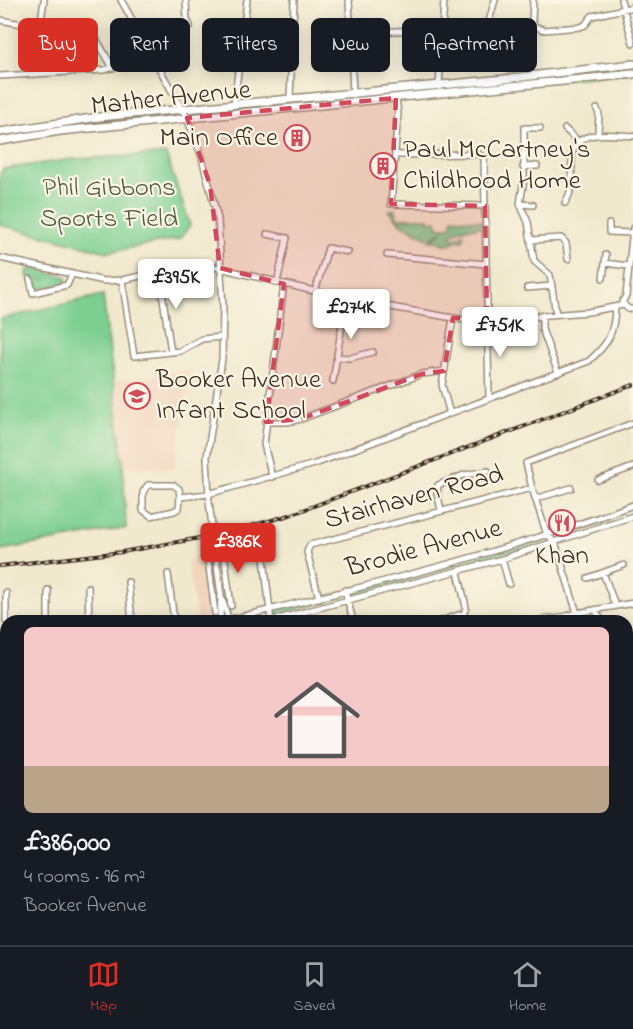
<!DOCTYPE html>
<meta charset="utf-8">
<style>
:root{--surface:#171b24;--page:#242831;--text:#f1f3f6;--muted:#9ea1a6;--line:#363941;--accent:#d93025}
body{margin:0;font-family:"Indie Flower",sans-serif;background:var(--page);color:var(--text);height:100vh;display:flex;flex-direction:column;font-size:22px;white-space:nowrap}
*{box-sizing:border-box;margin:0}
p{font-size:20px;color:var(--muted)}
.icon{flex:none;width:33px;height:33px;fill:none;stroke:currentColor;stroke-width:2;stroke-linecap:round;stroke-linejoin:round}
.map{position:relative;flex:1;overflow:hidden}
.drawer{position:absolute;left:0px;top:615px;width:633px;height:330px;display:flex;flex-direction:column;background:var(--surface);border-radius:18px 18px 0 0;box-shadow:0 3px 15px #0003}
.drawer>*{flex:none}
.banner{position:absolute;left:18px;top:18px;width:597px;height:54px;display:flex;gap:12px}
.price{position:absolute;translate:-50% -51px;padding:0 14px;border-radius:6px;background:#fff;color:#222;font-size:20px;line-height:39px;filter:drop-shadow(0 2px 3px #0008)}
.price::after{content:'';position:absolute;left:50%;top:36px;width:18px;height:14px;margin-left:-9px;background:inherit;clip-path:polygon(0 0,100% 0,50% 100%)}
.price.selected{background:var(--accent);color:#fff}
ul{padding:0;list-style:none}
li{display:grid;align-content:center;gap:12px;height:318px;padding:0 24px}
li span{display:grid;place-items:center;height:186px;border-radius:9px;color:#555}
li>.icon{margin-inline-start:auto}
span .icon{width:108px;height:108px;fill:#fffc;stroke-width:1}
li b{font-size:26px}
.tag{padding:0 21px;border-radius:9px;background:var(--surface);box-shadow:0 3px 15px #0003;font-size:21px;line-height:54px}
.tag.selected{background:var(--accent);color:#fff}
.tab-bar{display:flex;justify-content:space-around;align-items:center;height:84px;border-top:2px solid var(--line);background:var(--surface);font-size:16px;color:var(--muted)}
.tab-bar a{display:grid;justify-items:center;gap:3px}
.tab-bar .selected{color:var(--accent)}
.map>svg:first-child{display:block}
.built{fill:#f1d5bd}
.grass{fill:url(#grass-tufts);stroke:#5c7c58;stroke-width:1.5}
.green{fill:#7ccf91;stroke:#5c7c58;stroke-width:1.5}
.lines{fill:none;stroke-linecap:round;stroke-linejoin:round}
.minor-casing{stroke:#968a76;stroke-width:8}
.major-casing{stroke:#968a76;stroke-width:10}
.minor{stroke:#fff;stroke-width:5}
.major{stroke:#fff;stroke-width:7}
.rail-casing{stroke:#3b2a1e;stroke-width:4}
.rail{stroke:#fcf5e5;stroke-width:1.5;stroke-dasharray:4.5;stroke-linecap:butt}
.minor-bridge-casing{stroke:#968a76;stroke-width:8;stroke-linecap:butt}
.minor-bridge{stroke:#fff;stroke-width:5}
.marked{fill:#d1495b;fill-opacity:0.2;stroke:#d1495b;stroke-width:4.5;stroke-dasharray:12 8;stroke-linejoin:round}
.labels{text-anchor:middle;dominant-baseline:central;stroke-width:4.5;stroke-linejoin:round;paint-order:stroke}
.street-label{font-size:27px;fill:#3b2a1e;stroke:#fcf5e5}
.poi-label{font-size:27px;fill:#3b2a1e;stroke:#fcf5e5;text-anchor:start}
.park-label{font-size:27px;fill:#4e5c40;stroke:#fcf5e5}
</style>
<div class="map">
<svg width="633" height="945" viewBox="0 0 633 945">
<defs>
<pattern id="grass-tufts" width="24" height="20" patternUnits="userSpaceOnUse" patternTransform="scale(1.5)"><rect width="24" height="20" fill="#7ccf91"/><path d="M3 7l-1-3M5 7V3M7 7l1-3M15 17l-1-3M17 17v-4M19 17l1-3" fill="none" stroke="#67a876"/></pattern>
</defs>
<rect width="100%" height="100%" fill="#fcf5e5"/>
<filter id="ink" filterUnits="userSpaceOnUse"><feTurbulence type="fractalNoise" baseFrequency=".0167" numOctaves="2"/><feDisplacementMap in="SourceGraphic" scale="12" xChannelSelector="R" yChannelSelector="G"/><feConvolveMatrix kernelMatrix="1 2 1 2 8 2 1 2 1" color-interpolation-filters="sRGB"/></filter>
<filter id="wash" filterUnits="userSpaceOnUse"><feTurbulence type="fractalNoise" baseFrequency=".008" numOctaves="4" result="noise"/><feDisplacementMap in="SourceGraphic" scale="24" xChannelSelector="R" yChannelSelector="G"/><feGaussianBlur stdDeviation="1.35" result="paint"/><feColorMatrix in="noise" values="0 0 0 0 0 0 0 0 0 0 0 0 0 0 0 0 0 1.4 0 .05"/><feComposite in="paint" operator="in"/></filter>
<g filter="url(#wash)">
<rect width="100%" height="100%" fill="#f1e9ce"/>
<!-- built -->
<path class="built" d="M190,370L175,469L123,467L115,381Z
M206,557L214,620L197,621L187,561Z
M632,804L633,817H630L633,827V886L627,872V806Z"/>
<!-- grass -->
<path class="grass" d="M633,68V73L442,90V87Z
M347,96L348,101L212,114L210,109Z
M171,113L173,118L0,140V135L72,123Z
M389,210H396L397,218H429V221H437V227H450L452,225L453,218L482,221V227L477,226L476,228C466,227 458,229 450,236L455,238L464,234L463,240L453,241L452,244H443L441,242L430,241L442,232L429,239L400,223Z
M29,268L67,277L66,283L35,290L34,287L38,283V281L28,278L27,274Z
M609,516L611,521L556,540L554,534Z
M545,537L547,542L352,595L350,590Z
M343,592L344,597L310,606L308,602L305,604L309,607L273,616L272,611Z"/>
<!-- green -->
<path class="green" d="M166,154L190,225L180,239L108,252L0,225V174L3,169L73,159Z
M103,295L123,463L126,528L0,550V319Z"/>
</g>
<g filter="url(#ink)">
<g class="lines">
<defs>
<path id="minor" d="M121,0L187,118L201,154L218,219L223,307L222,359L207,457L209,497
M186,0L187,20L190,26
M349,0L353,95
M533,0L532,21L534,26L544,30L580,27L585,25L592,16L633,7
M621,0L633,43
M0,20L95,37L113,68
M40,27L44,0
M350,33L442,29
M489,48L491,39L489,21L495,0
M0,76L104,70L125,64L148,51
M439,87L444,0
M290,98L294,0
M396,98L398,113L391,204L485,206
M234,104L247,0
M597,109L599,114L598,133
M540,128H524V179L520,204L528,222L534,261L550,275L556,314
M565,129L579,142
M395,155L479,154L484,158L489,399
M523,167L537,166
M565,203C575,187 571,176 572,158C573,127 613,135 633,136
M520,204L533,205
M609,224V232L632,233
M633,228L626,296L622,302L628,309H633
M267,234L287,238L277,283
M531,240L561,238L566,243L568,259
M387,255L486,264
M0,258L104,281L122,280L195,264L220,268L346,299L470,321L588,312L624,305
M605,263L628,266
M159,272L171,352
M603,278L606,255
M30,279L33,293L67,285L72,274
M122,280L134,356L180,351L202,339L222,337
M527,288L552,286
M315,292L328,248L348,252
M542,316V329L558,373
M337,357L350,358L373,352
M333,381L346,299
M450,414L442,385L453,318
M266,422H287L301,419L422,374L444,371
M272,477L264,444L284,284
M598,480L633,467
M532,488L526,463L633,423
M180,497L179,489L174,485H148L143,492V510L151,516L174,511L179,508L180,497L208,494L315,464L589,361C608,344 614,334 615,308
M535,499L571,488
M441,510L437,493L438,485L464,475L488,471
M214,544L221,595L220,621
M206,545L215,613
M223,545L231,606
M263,549L271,621
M502,559L509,584
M603,573L615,605
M168,574L174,621
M588,578L624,565
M128,582L132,621
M88,587L89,621
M345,590L353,621
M319,598L307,552L310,545L532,488L546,532L556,545L577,613
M222,599L229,621
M596,611L602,621
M6,621V593
M48,621V590
M223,621C361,588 500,554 633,505
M270,621L502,559L633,516
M441,621L464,613L466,607L458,572
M538,621L549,618L556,619L577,613L633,603
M0,650H6
M0,660H6
M627,661L633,671
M627,722L633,730
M0,746L6,751
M627,764L633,762
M627,768L633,776
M0,783L6,771
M0,912L6,914
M102,939L121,945
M281,939L283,945
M380,939L388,945
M440,939L445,945
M492,939L495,945
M532,939L535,945
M576,939L578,945
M622,939L624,945
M169,945L170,939
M214,945L216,939
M243,945L257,939
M343,945L344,939"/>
<path id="major" d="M0,132L99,117L504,79L633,64
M0,141L60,131L633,74"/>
</defs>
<!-- minor casing -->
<use href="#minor" class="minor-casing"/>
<!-- major casing -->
<use href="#major" class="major-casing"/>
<!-- minor -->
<use href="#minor" class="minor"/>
<!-- major -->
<use href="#major" class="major"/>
<defs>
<path id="rail" d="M0,566L122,552L222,534L290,515L633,385"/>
</defs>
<!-- rail casing -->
<use href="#rail" class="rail-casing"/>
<!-- rail -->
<use href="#rail" class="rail"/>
<defs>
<path id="minor-bridge" d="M209,501L214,544"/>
</defs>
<!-- minor-bridge casing -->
<use href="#minor-bridge" class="minor-bridge-casing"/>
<!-- minor-bridge -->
<use href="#minor-bridge" class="minor-bridge"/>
</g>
</g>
<!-- marked area -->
<path class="marked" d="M396,98L391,204L485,206L487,319L453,318L444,371L422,374L301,419L266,422L284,284L220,268L210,185L187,118Z"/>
<!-- icons -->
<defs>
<symbol id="building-ring" viewBox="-11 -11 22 22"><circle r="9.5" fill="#fcf5e5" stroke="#d1495b" stroke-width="1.5"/><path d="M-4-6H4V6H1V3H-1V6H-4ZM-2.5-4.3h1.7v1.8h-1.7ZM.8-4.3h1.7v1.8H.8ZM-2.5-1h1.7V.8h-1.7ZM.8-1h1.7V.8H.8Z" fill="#d1495b"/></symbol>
<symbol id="school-ring" viewBox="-11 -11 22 22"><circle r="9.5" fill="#fcf5e5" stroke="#d1495b" stroke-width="1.5"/><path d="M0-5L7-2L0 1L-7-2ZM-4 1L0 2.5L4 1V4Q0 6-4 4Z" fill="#d1495b"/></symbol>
<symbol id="restaurant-ring" viewBox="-11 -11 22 22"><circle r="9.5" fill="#fcf5e5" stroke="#d1495b" stroke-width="1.5"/><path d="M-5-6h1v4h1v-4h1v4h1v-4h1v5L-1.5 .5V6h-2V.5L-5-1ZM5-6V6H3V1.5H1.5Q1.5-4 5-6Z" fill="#d1495b"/></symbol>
</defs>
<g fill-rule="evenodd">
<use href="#building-ring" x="282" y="123" width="30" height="30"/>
<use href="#building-ring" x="368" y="151" width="30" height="30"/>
<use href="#school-ring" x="122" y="381" width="30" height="30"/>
<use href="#restaurant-ring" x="547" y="508" width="30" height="30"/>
</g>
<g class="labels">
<!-- street labels -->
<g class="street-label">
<text transform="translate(171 99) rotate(-6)">Mather Avenue</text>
<text transform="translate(414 498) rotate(-15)">Stairhaven Road</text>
<text transform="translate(424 549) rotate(-15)">Brodie Avenue</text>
</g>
<!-- poi labels -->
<g class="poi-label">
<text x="278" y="138" text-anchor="end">Main Office</text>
<text x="403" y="150">Paul McCartney's<tspan x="403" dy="31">Childhood Home</tspan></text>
<text x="156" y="380">Booker Avenue<tspan x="156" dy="31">Infant School</tspan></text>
<text x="562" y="556" text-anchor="middle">Khan</text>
</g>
<!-- park labels -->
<g class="park-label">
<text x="109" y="188">Phil Gibbons<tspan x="109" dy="31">Sports Field</tspan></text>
</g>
</g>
</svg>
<b class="price" style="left:176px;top:310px">£395K</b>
<b class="price" style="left:351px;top:340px">£274K</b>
<b class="price" style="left:500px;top:358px">£751K</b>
<b class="price selected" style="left:238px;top:574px">£386K</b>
<div class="banner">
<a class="tag selected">Buy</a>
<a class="tag">Rent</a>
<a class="tag">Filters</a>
<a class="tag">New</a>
<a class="tag">Apartment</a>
</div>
<section class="drawer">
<ul>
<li><span style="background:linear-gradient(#f6c9c9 75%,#b9a48a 0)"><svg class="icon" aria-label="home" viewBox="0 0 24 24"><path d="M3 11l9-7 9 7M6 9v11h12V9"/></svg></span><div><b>£386,000</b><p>4 rooms · 96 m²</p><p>Booker Avenue</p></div></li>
</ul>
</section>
</div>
<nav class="tab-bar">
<a class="selected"><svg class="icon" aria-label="map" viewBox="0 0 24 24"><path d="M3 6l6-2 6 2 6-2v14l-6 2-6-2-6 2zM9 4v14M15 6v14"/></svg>Map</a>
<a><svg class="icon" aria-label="saved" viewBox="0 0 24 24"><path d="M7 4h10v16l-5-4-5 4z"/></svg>Saved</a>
<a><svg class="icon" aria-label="home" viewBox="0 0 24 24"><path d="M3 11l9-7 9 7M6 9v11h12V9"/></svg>Home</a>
</nav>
